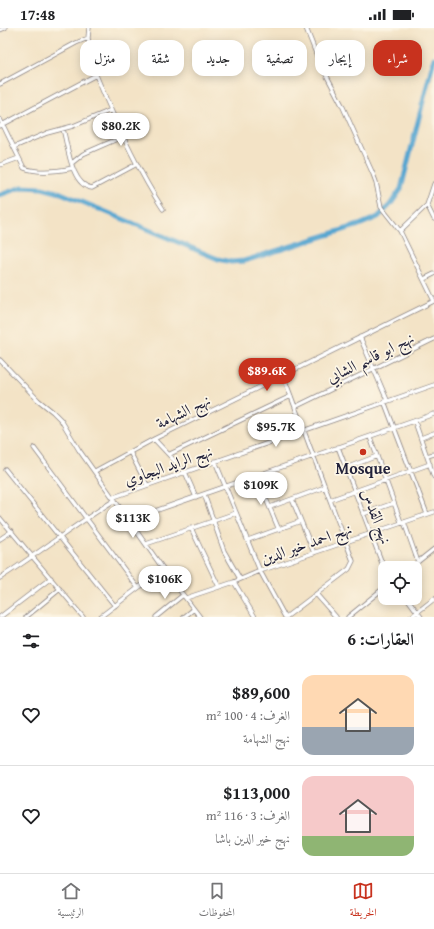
<!DOCTYPE html>
<html lang="ar">
<meta charset="utf-8">
<style>
:root{--surface:#fff;--page:#f2f2f2;--text:#202124;--muted:#757577;--line:#e0e0e0;--accent:#c8321e}
body{margin:0;font-family:"Gentium Book Plus",Amiri,serif;background:var(--page);color:var(--text);direction:rtl;height:100vh;display:flex;flex-direction:column;font-size:15px;white-space:nowrap}
*{box-sizing:border-box;margin:0}
p{font-size:13px;color:var(--muted)}
.icon{flex:none;width:22px;height:22px;fill:none;stroke:currentColor;stroke-width:2;stroke-linecap:round;stroke-linejoin:round}
.map{position:relative;height:589px;overflow:hidden;direction:ltr}
.sheet{display:flex;flex-direction:column;background:var(--surface);flex:1}
.sheet>*{flex:none}
.hud{position:absolute;left:12px;top:12px;width:410px;height:36px;direction:rtl;display:flex;gap:8px}
.tools{position:absolute;left:378px;top:533px;display:grid;gap:8px}
.tools a{display:grid;place-items:center;width:44px;height:44px;border-radius:8px;background:var(--surface);box-shadow:0 2px 10px #0003;font-size:20px}
.price{position:absolute;translate:-50% -34px;padding:0 9px;border-radius:14px;background:#fff;color:#222;font-size:13px;line-height:26px;filter:drop-shadow(0 1px 2px #0008)}
.price::after{content:'';position:absolute;left:50%;top:24px;width:12px;height:9px;margin-left:-6px;background:inherit;clip-path:polygon(0 0,100% 0,50% 100%)}
.price.active{background:var(--accent);color:#fff}
ul{padding:0;list-style:none}
li{display:flex;align-items:center;gap:12px;height:100px;padding:0 20px}
li+li{border-top:1px solid var(--line)}
li span{display:grid;place-items:center;flex:none;width:112px;height:80px;border-radius:12px;color:#555}
li>.icon{margin-inline-start:auto}
span .icon{width:48px;height:48px;fill:#fffc;stroke-width:1}
li b{font-size:17px}
h2{display:flex;justify-content:space-between;align-items:center;height:48px;padding:0 20px;font-size:17px}
.chip{padding:0 14px;border-radius:12px;background:var(--surface);box-shadow:0 2px 10px #0003;font-size:14px;line-height:36px}
.chip.active{background:var(--accent);color:#fff}
.status{display:flex;justify-content:space-between;align-items:center;height:28px;padding:0 20px;background:var(--surface);direction:ltr}
.status svg{height:11px;fill:currentColor}
.dock{display:flex;justify-content:space-around;align-items:center;height:56px;border-top:1px solid var(--line);background:var(--surface);font-size:11px;color:var(--muted)}
.dock a{display:grid;justify-items:center;gap:2px}
.dock .active{color:var(--accent)}
.map>svg:first-child{display:block}
.lines{fill:none;stroke-linecap:round;stroke-linejoin:round}
.canal{stroke:#56a6d0;stroke-width:5}
.street-casing{stroke:#8a8280;stroke-width:5}
.street{stroke:#fff;stroke-width:3.5}
.poi-dot{fill:#c8321e;stroke:#fcf5e5;stroke-width:1.5}
.labels{text-anchor:middle;dominant-baseline:central;stroke-width:3.5;stroke-linejoin:round;paint-order:stroke}
.street-label{font-size:16px;fill:#22223b;stroke:#fcf5e5}
.poi-label{font-size:16px;font-weight:bold;fill:#22223b;stroke:#fcf5e5}
</style>
<div class="status"><b>17:48</b><svg viewBox="0 0 49 12"><path d="M0 12V9h3v3zM5 12V6h3v6zM10 12V3h3v9zM15 12V0h3v12zM26 1h20v11H26zM47 4h2v5h-2z"/></svg></div>
<div class="map">
<svg width="434" height="589" viewBox="0 0 434 589">
<rect width="100%" height="100%" fill="#fcf5e5"/>
<filter id="ink" filterUnits="userSpaceOnUse"><feTurbulence type="fractalNoise" baseFrequency=".025" numOctaves="2"/><feDisplacementMap in="SourceGraphic" scale="8" xChannelSelector="R" yChannelSelector="G"/><feConvolveMatrix kernelMatrix="1 2 1 2 8 2 1 2 1" color-interpolation-filters="sRGB"/></filter>
<filter id="wash" filterUnits="userSpaceOnUse"><feTurbulence type="fractalNoise" baseFrequency=".012" numOctaves="4" result="noise"/><feDisplacementMap in="SourceGraphic" scale="16" xChannelSelector="R" yChannelSelector="G"/><feGaussianBlur stdDeviation="0.9" result="paint"/><feColorMatrix in="noise" values="0 0 0 0 0 0 0 0 0 0 0 0 0 0 0 0 0 1.4 0 .05"/><feComposite in="paint" operator="in"/></filter>
<g filter="url(#wash)">
<rect width="100%" height="100%" fill="#f3e3c6"/>
<g class="lines">
<!-- canal -->
<path class="canal" d="M0,167L22,159L42,160L61,165L218,231L231,234L244,233L359,197L378,189L390,177L401,161L434,30"/>
</g>
</g>
<g filter="url(#ink)">
<g class="lines">
<defs>
<path id="street" d="M306,0L319,33L342,77L373,146L376,154L381,179L400,203L434,273
M0,2L5,0
M88,10L89,0
M96,47C115,93 136,140 163,181
M0,56L76,15L88,10L96,47L0,98
M0,91L24,140C39,146 58,143 73,140
M63,101C68,118 71,158 92,160L137,136
M14,119L47,105L73,98L111,82
M72,135L83,126L124,108
M0,137L19,130
M434,156L427,177L434,191
M400,203L427,177
M424,251L434,246
M360,309L387,372
M0,332L38,372L53,384L61,392L79,422L164,542L200,589
M283,347L325,459L353,533L349,541L286,589
M384,373L427,486
M295,379L434,311
M415,394L434,449
M370,409L401,494
M421,410L434,405
M154,411L185,444L196,469
M338,419L385,543
M34,420L138,560
M130,424L147,457
M170,426L291,368
M427,428L434,426
M215,433L260,543L285,589
M346,440L377,428
M5,441L115,578
M95,443L154,411L434,273
M257,449L279,502
M204,466L224,523L240,551
M114,469L434,357
M292,471L314,525
M330,472L430,436
M270,479L325,459
M363,486L394,475
M0,490L83,589
M129,492L434,386
M404,494L418,534
M191,500L219,559
M0,511L12,503
M248,512L301,493
M146,516L236,485
M410,540L434,521
M0,550C39,525 76,496 115,472
M234,554L255,589
M316,566L336,589
M186,570L234,554L260,543L434,484
M407,570L421,589
M0,589L51,550
M26,589L60,561
M100,589L138,560L164,542
M156,589L183,567
M184,589L194,581
M348,589L385,559
M411,589L434,571"/>
</defs>
<!-- street casing -->
<use href="#street" class="street-casing"/>
<!-- street -->
<use href="#street" class="street"/>
</g>
</g>
<!-- markers -->
<circle class="poi-dot" cx="363" cy="424" r="4"/>
<g class="labels">
<!-- street labels -->
<g class="street-label">
<text transform="translate(370 329) rotate(-26)">نهج ابو قاسم الشابي</text>
<text transform="translate(183 383) rotate(-26)">نهج الشهامة</text>
<text transform="translate(168 437) rotate(-19)">نهج الرايد البجاوي</text>
<text transform="translate(377 488) rotate(69)">نهج القدس</text>
<text transform="translate(306 515) rotate(-19)">نهج احمد خير الدين</text>
</g>
<!-- poi labels -->
<g class="poi-label">
<text x="363" y="440">Mosque</text>
</g>
</g>
</svg>
<div class="tools">
<a><svg class="icon" aria-label="locate" viewBox="0 0 24 24"><circle cx="12" cy="12" r="6"/><path d="M12 2v4M12 18v4M2 12h4M18 12h4"/></svg></a>
</div>
<b class="price" style="left:121px;top:119px">$80.2K</b>
<b class="price active" style="left:267px;top:364px">$89.6K</b>
<b class="price" style="left:276px;top:420px">$95.7K</b>
<b class="price" style="left:261px;top:478px">$109K</b>
<b class="price" style="left:133px;top:511px">$113K</b>
<b class="price" style="left:165px;top:572px">$106K</b>
<div class="hud">
<a class="chip active">شراء</a>
<a class="chip">إيجار</a>
<a class="chip">تصفية</a>
<a class="chip">جديد</a>
<a class="chip">شقة</a>
<a class="chip">منزل</a>
</div>
</div>
<section class="sheet">
<h2>العقارات: 6<svg class="icon" aria-label="filters" viewBox="0 0 24 24"><path d="M4 7h16M4 17h16"/><circle cx="9" cy="7" r="2"/><circle cx="15" cy="17" r="2"/></svg></h2>
<ul>
<li><span style="background:linear-gradient(#ffd9b3 65%,#9aa5b1 0)"><svg class="icon" aria-label="home" viewBox="0 0 24 24"><path d="M3 11l9-7 9 7M6 9v11h12V9"/></svg></span><div><b>$89,600</b><p>الغرف: 4 · 100 m²</p><p>نهج الشهامة</p></div><svg class="icon" aria-label="heart" viewBox="0 0 24 24"><path d="M12 20l-8-8c-3-5 5-10 8-4 3-6 11-1 8 4z"/></svg></li>
<li><span style="background:linear-gradient(#f6c9c9 75%,#8fb573 0)"><svg class="icon" aria-label="home" viewBox="0 0 24 24"><path d="M3 11l9-7 9 7M6 9v11h12V9"/></svg></span><div><b>$113,000</b><p>الغرف: 3 · 116 m²</p><p>نهج خير الدين باشا</p></div><svg class="icon" aria-label="heart" viewBox="0 0 24 24"><path d="M12 20l-8-8c-3-5 5-10 8-4 3-6 11-1 8 4z"/></svg></li>
</ul>
</section>
<nav class="dock">
<a class="active"><svg class="icon" aria-label="map" viewBox="0 0 24 24"><path d="M3 6l6-2 6 2 6-2v14l-6 2-6-2-6 2zM9 4v14M15 6v14"/></svg>الخريطة</a>
<a><svg class="icon" aria-label="saved" viewBox="0 0 24 24"><path d="M7 4h10v16l-5-4-5 4z"/></svg>المحفوظات</a>
<a><svg class="icon" aria-label="home" viewBox="0 0 24 24"><path d="M3 11l9-7 9 7M6 9v11h12V9"/></svg>الرئيسية</a>
</nav>
